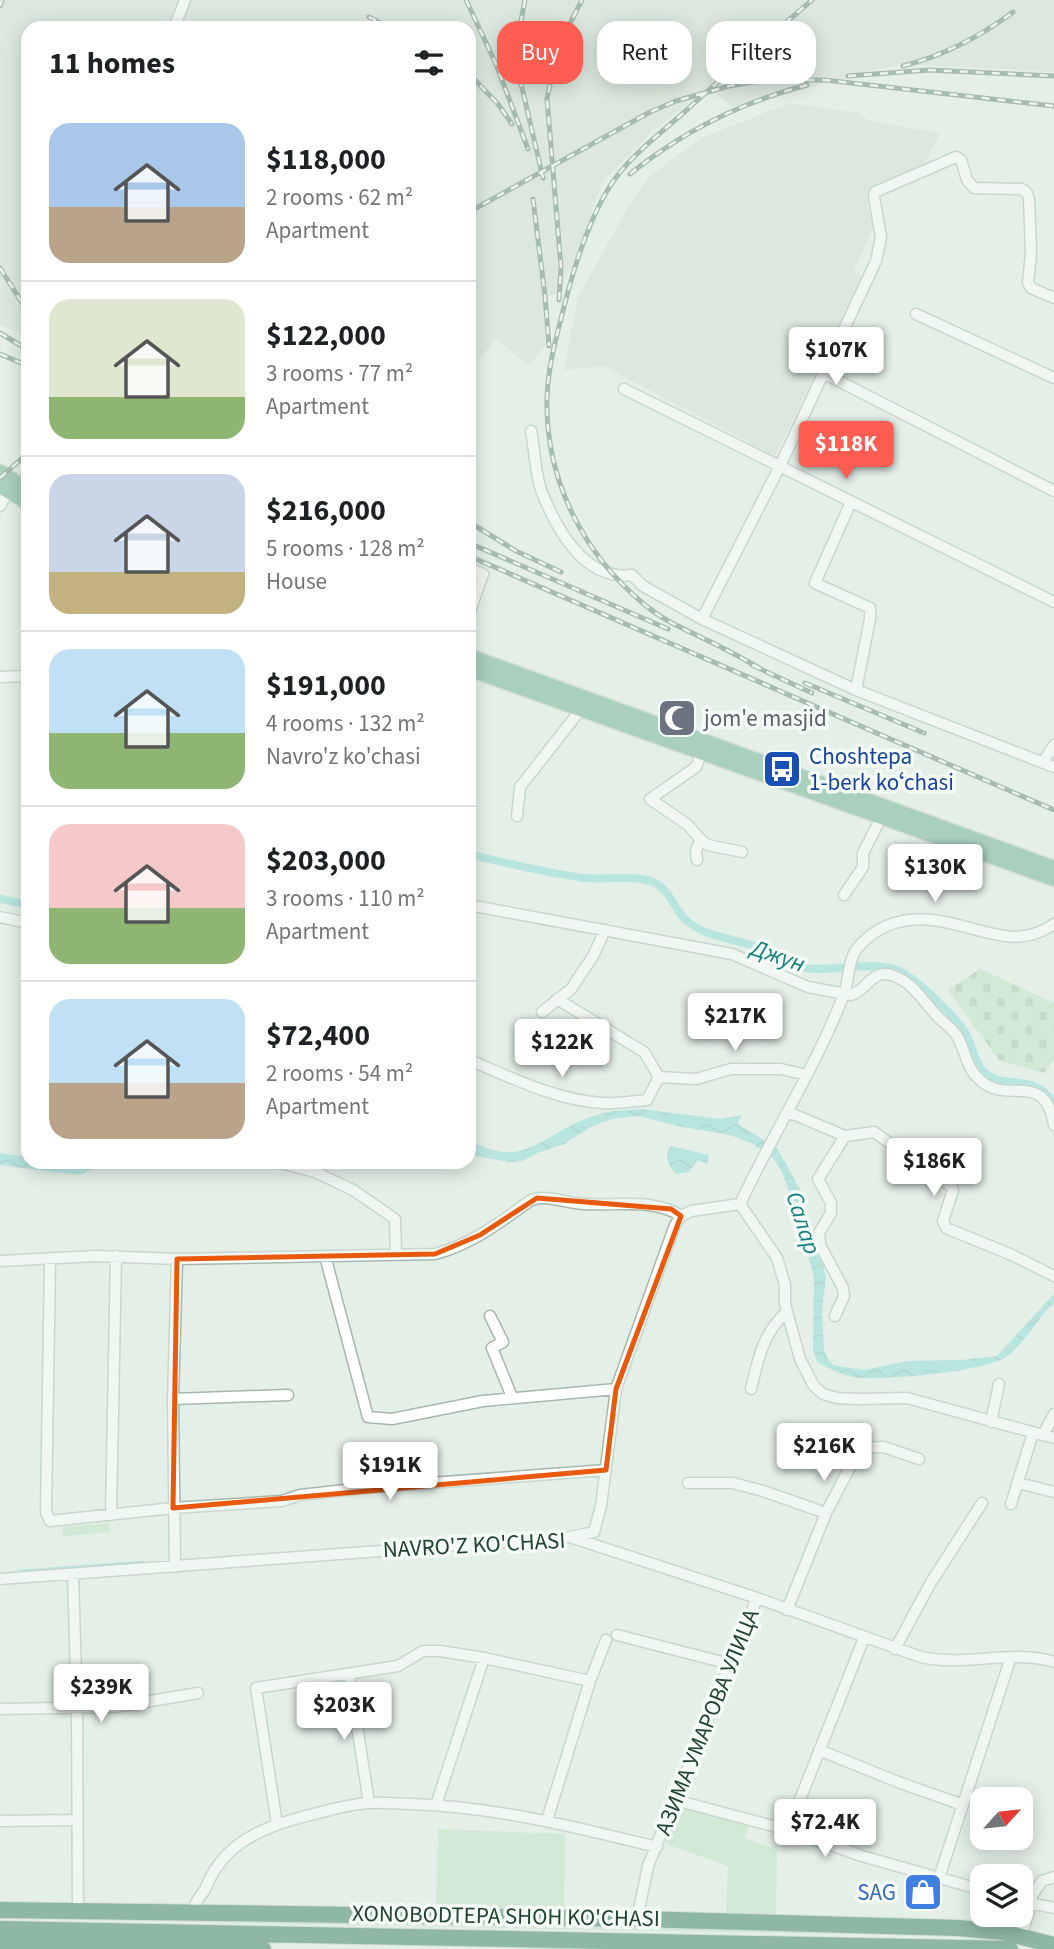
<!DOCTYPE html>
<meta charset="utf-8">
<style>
:root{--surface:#fff;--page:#f2f2f2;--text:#202124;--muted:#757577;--line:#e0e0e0;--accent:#ff5c52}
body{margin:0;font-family:"Source Sans 3",sans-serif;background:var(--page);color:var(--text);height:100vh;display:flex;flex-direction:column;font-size:26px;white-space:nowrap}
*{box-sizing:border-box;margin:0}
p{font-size:23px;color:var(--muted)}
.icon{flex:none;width:38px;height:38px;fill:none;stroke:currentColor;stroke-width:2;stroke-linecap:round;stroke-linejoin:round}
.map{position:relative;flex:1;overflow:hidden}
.sheet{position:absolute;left:21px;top:21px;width:455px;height:1148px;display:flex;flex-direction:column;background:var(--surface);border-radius:21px;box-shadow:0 4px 18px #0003}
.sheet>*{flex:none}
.top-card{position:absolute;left:497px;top:21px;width:452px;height:63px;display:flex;gap:14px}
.needle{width:46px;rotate:63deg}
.controls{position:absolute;left:970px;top:1787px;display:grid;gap:14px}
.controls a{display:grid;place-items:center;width:63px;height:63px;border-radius:14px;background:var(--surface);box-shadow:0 4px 18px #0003;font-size:35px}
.price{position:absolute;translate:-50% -60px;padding:0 16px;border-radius:7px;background:#fff;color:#222;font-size:23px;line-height:46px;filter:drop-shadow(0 2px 4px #0008)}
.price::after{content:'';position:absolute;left:50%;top:42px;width:21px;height:16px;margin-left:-10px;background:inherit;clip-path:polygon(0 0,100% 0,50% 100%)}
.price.active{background:var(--accent);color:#fff}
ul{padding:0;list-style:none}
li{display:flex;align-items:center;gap:21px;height:175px;padding:0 28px}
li+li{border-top:2px solid var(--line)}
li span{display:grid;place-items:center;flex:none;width:196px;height:140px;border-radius:21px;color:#555}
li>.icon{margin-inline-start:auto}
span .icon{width:84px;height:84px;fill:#fffc;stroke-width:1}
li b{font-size:30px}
h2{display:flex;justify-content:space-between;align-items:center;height:84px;padding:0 28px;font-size:30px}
.chip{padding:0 24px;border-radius:21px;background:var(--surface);box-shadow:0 4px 18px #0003;font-size:24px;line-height:63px}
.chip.active{background:var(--accent);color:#fff}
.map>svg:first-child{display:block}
.built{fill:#d2dfd6}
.green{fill:#bbe2be}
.cemetery{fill:url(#cemetery-stones)}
.water{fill:url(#water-waves)}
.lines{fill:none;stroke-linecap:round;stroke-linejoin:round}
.stream{stroke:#86d9d7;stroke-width:2.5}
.canal{stroke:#86d9d7;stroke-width:8}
.minor-casing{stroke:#a6b8ae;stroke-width:13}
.major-casing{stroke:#c1cac6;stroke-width:17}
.highway-casing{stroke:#c1cac6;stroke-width:18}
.minor{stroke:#fff;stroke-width:10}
.major{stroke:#63a98a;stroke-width:14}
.highway{stroke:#297356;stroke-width:16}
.rail-casing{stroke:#5b7e6e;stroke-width:5}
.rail{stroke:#f5fbf7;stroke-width:2.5;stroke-dasharray:8;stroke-linecap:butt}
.marked{fill:none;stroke:#e8590c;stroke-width:5;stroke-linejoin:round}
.labels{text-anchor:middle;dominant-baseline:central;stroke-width:7;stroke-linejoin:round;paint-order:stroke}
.worship-label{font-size:23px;fill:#5b616d;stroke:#f5fbf7;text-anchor:start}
.transit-label{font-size:23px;fill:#164399;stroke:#f5fbf7;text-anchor:start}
.street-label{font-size:23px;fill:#214333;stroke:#f5fbf7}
.shop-label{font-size:23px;fill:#366cbe;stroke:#f5fbf7;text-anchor:end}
.water-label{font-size:24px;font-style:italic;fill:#13807e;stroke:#f5fbf7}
</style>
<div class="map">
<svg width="1054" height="1949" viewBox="0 0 1054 1949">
<defs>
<pattern id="cemetery-stones" width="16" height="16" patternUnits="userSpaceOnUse" patternTransform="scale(1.75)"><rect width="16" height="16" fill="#bbe2be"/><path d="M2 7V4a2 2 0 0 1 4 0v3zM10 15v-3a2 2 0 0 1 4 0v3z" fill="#a0c3a4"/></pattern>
<pattern id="water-waves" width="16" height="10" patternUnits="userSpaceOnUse" patternTransform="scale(1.75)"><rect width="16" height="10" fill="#86d9d7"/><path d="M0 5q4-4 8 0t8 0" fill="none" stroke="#73bbb9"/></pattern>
</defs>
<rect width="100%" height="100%" fill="#e4efe8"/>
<!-- built -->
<path class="built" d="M0,0H1054V72L917,65L909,62L732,107L709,86L650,134L602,183L578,252L558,294L544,296L545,347L528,366L497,339L469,369V28H28V336L0,325Z
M790,103L859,113L869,121L940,133L922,169L878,184L867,190V207L874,225L854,271L863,278L775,456L603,366L564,370L578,297L628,207L650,176L703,137Z"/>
<!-- green -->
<path class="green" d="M109,1523L110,1532L63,1536L62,1527Z
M679,1806L749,1825L745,1838L777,1850L776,1915L726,1913L728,1866L666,1844Z
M438,1829L565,1834L564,1912L436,1910Z
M189,1917L937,1931L995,1937L193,1922Z"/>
<!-- cemetery -->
<path class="cemetery" d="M980,969L1054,1003V1059L1044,1073L999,1060L948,990Z"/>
<!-- water -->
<path class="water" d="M641,1109L720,1119L742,1115L737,1123L739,1125L777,1148L800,1189L812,1240L822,1260L826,1278L822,1311L824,1350L828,1359L833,1365L863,1370L908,1361L961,1360L997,1356L1054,1294V1303C1036,1319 1026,1343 1007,1356C987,1372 891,1379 863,1378C846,1378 831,1369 817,1362L813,1349L814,1277L793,1204L783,1174L773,1158L753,1144L730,1135L677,1126L640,1116L612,1119L590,1127L564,1144L537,1153L522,1161L509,1162L476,1156L469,1153V1141C528,1169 537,1137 588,1118C605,1111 623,1110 641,1109Z
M671,1146L709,1155L707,1164L698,1160L689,1172L676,1174C668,1165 663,1156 671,1146Z
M0,1153L28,1157V1162H96L91,1170L79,1175L0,1165Z"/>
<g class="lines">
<!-- stream -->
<path class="stream" d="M18,1571L142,1562"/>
<!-- canal -->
<path class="canal" d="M469,854C506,863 546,873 584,878C603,880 636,875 653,882C670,889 674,910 687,921C707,938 734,938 757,947C769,953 782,962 795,966C831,976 874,956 905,974C922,985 956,1017 966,1034C973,1046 973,1061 984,1072C1006,1092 1030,1070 1054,1103
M0,899L28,905"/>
<defs>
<path id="minor" d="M174,28L185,0
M916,314L1054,378
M825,374L1054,491
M624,389L1054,602
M531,431C535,451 535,477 543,495C558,532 586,581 632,575L643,586L702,619L856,690L1054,767
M851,502L815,583L870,608V619L856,690
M0,506L8,491
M469,568L483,574L469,614
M702,619L780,466L876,261L881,237L874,197L875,192L956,157L961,160L967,180L974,188L1022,189L1027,193L1029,200L1031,253L1028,283L1031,288L1054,298
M0,677L28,676
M701,754L696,767L650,799L688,825L701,840L708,845L742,852
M1043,762L1054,745
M517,816L520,787L578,713L579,707
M697,860L696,850L701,840
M844,895L863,867V853L881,818
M469,905L732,954L808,987L851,995C866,991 872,969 891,975C912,981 923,1001 938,1017C944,1023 952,1028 957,1036C965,1049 966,1067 978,1078C1006,1108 1044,1067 1054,1125
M0,917L28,923
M557,999L644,1052L659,1077
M542,1012L571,989L593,956L605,930
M469,1060C510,1077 558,1101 603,1103C618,1104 633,1101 647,1100L659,1077
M659,1077L696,1079L731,1069H781L807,1075
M788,1112L845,1136L874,1132L952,1187L953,1190L943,1221L946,1228L1012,1255L1054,1276
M276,1162L315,1172L353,1190L395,1219L396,1254
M740,1204C773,1133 816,1067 844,994C850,978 847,958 860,945C880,924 904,917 932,920C976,924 1014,953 1054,924
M740,1204L777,1258L785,1285V1304L800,1359L814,1386L823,1394L837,1398L857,1399L907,1398L1054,1438
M681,1216L691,1211L740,1204
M325,1256L368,1417L392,1419L483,1401L616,1389
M50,1259L46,1512L50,1521L173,1508L282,1501L300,1495L364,1488L606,1470
M0,1261L96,1256L177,1259L435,1254C471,1245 502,1221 531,1200C548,1194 568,1204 585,1204C616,1206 654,1198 681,1216
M490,1316L503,1342L492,1348L512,1397
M835,1316L844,1296L843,1288L820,1245L819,1233L831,1213V1203L818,1179L845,1136
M751,1389C758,1360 763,1332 787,1312
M173,1399L288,1395
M991,1422L999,1384
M1043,1435L1054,1414
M688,1483H733L763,1491L826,1513
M1018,1483L1054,1492
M1011,1504L1033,1433
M111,1515L116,1256
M570,1537L594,1532L601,1506L616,1389L675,1225L681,1216
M175,1567L173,1399L177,1259
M73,1574L77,1709L78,1911
M0,1579L570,1537L757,1598L921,1657C965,1667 1011,1649 1054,1662
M787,1610L826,1513L860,1448L884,1447L919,1459
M617,1635L730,1664
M895,1649L930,1584L982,1503
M349,1675L369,1803
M590,1681L606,1640
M0,1709L115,1707L198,1693
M819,1750L898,1782L963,1805
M675,1800L788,1830L862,1856L982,1890
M436,1805L484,1658
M0,1821L77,1820
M277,1824L256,1688L398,1666L423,1651H440L484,1658L590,1681L547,1820
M788,1830L864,1638
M939,1878L1011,1657
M1020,1901L1054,1908
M193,1912C194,1900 203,1896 207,1885C224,1844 261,1828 302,1817C324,1812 347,1804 369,1803C383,1802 398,1804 412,1804C496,1807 576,1827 657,1847
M637,1919L648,1866L757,1598
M1022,1936L1033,1894L1042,1881L1054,1877"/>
<path id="major" d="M0,472L28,490
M0,486L28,503
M469,656L1054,868
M469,669L1054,879"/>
<path id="highway" d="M0,1910L637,1919L958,1928L1002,1932L1054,1945
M0,1929L1010,1949
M0,1943L263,1949"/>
</defs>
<!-- minor casing -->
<use href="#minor" class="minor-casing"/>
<!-- major casing -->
<use href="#major" class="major-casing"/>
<!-- highway casing -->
<use href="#highway" class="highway-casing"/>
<!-- minor -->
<use href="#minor" class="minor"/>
<!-- major -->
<use href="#major" class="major"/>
<!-- highway -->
<use href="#highway" class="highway"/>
<defs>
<path id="rail" d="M466,0L496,64L528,149
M525,0L516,46L519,75L543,178
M0,6L2,0
M369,17L390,28
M903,66C942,56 981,36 1013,12
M469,74L498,104L512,124
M848,76L929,70L1054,76
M630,174C682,132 742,102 807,85
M533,199L545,296L549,346
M469,212L650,112L676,101L729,86L758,81L791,80H825L1054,106
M0,268L28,312
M559,300L561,267L547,98L560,43L582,0
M0,333L28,350
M0,354L28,366
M0,478L28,453
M469,522L516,551L561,572
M469,543L668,629
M469,556L1054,810
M752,665L812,693
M761,669C747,661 733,653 719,646C694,633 668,624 645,605C583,554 545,479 547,398C548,364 558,331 566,299C576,261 589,220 610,186C628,158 656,137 681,115C724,76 768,38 812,0
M805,683L924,733"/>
</defs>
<!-- rail casing -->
<use href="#rail" class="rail-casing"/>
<!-- rail -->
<use href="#rail" class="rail"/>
</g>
<!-- marked area -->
<path d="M0 0H1054V1949H0ZM537,1198L671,1209L681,1216L616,1389L606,1470L173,1508L177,1259L435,1254L480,1235Z" fill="#e4efe8" fill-opacity=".55" fill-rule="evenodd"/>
<path class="marked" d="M537,1198L671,1209L681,1216L616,1389L606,1470L173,1508L177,1259L435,1254L480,1235Z"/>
<!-- icons -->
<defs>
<symbol id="mosque-square" viewBox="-11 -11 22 22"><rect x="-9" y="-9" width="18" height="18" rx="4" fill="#6b7280" stroke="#f5fbf7"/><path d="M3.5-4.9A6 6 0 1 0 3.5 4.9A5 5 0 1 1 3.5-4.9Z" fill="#fff"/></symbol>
<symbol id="bus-square" viewBox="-11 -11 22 22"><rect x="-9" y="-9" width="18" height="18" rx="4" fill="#1a4fb4" stroke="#f5fbf7"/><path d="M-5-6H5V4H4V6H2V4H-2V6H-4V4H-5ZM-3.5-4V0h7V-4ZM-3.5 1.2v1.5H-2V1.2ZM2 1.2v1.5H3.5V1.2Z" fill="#fff"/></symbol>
<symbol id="shop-square" viewBox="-11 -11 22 22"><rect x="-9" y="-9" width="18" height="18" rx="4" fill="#3f7fe0" stroke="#f5fbf7"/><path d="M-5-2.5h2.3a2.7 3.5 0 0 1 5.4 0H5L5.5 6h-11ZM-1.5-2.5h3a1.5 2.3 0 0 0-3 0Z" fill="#fff"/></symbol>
</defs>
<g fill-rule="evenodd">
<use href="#mosque-square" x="655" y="696" width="44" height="44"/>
<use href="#bus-square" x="760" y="747" width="44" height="44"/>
<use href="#shop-square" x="901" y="1870" width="44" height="44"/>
</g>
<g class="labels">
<!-- worship labels -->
<g class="worship-label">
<text x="704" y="718">jom'e masjid</text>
</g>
<!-- transit labels -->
<g class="transit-label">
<text x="809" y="756">Choshtepa<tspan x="809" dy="26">1-berk koʻchasi</tspan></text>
</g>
<!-- street labels -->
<g class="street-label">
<text transform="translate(474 1545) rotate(-3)">NAVRO'Z KO'CHASI</text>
<text transform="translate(707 1722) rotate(-68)">АЗИМА УМАРОВА УЛИЦА</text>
<text transform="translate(506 1916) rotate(1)">XONOBODTEPA SHOH KO'CHASI</text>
</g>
<!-- shop labels -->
<g class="shop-label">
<text x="896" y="1892">SAG</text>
</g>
<!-- water labels -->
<g class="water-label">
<text transform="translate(778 956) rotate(19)">Джун</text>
<text transform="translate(803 1223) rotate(72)">Салар</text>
</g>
</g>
</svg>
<div class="controls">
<a><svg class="needle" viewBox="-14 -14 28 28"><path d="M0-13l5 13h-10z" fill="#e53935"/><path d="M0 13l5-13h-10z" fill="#757577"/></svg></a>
<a><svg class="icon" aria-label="layers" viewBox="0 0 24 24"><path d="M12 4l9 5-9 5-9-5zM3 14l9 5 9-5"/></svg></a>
</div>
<b class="price" style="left:836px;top:387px">$107K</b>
<b class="price active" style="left:846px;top:481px">$118K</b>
<b class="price" style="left:935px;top:904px">$130K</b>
<b class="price" style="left:735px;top:1053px">$217K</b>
<b class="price" style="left:562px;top:1079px">$122K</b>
<b class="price" style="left:934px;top:1198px">$186K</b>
<b class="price" style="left:824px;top:1483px">$216K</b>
<b class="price" style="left:390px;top:1502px">$191K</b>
<b class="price" style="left:101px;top:1724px">$239K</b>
<b class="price" style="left:344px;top:1742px">$203K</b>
<b class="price" style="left:825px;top:1859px">$72.4K</b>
<div class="top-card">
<a class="chip active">Buy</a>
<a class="chip">Rent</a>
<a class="chip">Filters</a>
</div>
<section class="sheet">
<h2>11 homes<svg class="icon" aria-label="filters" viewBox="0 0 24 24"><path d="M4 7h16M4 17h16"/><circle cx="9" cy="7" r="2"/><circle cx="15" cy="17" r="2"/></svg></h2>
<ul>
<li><span style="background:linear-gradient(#a9c7e8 60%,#b9a48a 0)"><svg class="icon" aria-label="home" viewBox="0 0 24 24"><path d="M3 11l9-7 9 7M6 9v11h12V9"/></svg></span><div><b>$118,000</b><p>2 rooms · 62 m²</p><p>Apartment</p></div></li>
<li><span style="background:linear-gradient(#dfe7d0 70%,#8fb573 0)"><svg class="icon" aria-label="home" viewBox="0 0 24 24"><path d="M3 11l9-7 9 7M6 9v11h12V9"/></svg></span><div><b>$122,000</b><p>3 rooms · 77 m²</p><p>Apartment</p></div></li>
<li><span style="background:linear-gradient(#c9d6e8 70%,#c2b280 0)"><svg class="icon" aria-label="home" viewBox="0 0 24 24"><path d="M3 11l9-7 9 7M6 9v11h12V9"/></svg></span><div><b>$216,000</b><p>5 rooms · 128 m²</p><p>House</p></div></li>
<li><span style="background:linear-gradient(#bfe0f5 60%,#8fb573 0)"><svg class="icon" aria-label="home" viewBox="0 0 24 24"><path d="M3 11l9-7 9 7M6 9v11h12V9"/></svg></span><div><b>$191,000</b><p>4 rooms · 132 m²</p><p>Navro'z ko'chasi</p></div></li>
<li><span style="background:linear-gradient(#f6c9c9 60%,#8fb573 0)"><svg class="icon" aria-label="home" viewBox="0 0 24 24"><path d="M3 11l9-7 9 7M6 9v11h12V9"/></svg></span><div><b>$203,000</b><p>3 rooms · 110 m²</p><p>Apartment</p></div></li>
<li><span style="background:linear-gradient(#bfe0f5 60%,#b9a48a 0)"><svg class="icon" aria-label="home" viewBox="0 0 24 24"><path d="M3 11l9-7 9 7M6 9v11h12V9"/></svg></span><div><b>$72,400</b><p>2 rooms · 54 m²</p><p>Apartment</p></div></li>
</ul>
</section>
</div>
